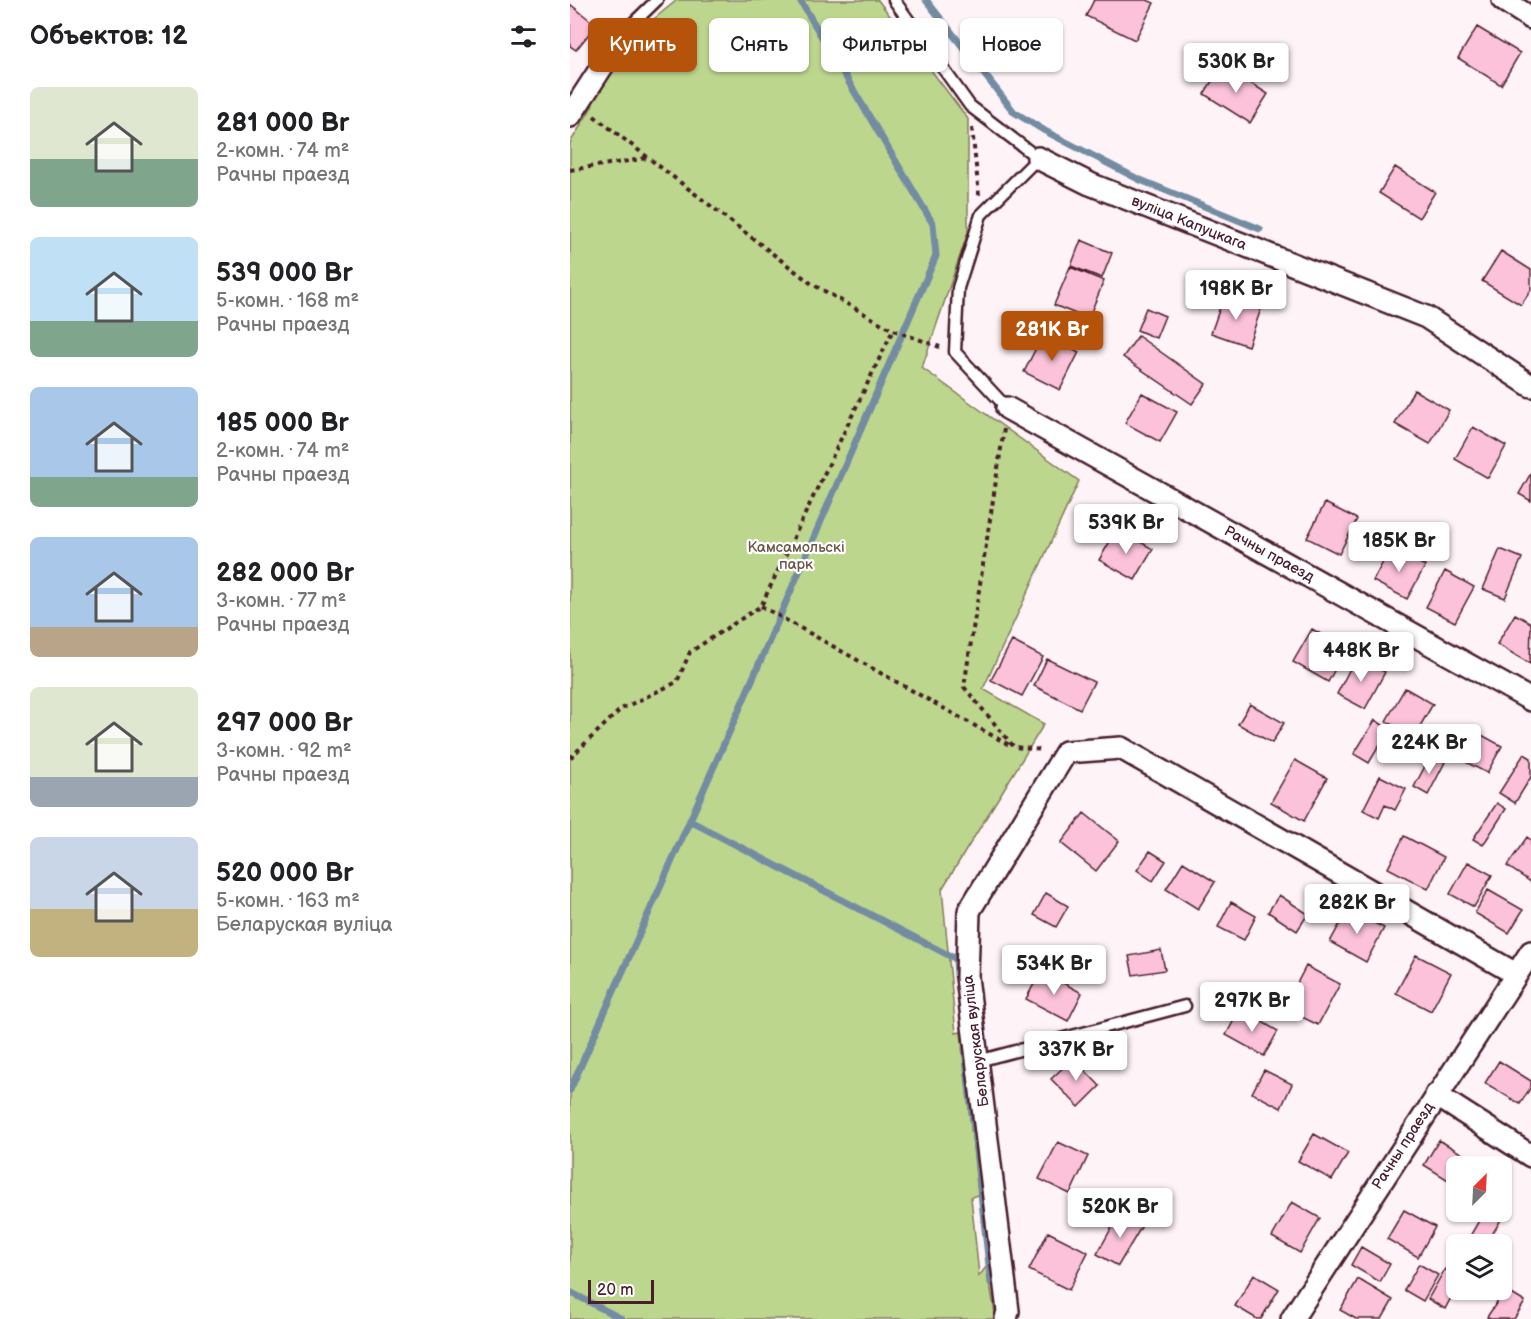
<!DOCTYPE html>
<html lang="ru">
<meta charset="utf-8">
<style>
:root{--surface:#fff;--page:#f6f6f6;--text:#202124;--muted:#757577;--accent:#b45309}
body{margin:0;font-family:"Balsamiq Sans",sans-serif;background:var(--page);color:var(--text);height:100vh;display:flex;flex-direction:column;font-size:22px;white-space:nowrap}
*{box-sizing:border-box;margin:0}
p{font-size:20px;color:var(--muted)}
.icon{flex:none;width:33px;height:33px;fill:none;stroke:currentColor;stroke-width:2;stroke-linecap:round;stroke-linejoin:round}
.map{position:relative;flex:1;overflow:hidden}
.details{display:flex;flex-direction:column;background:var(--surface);width:570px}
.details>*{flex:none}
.banner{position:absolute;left:18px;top:18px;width:570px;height:54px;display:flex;gap:12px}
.needle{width:39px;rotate:24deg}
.fabs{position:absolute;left:876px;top:1156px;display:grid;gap:12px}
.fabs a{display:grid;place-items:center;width:66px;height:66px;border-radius:9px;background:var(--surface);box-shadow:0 2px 4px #0004;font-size:30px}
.scale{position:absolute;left:18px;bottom:15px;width:66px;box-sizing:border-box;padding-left:6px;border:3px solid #4a1f2b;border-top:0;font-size:16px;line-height:21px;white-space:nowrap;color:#4a1f2b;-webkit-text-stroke:4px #fff;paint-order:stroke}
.price{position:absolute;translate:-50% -51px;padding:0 14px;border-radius:6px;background:#fff;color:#222;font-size:20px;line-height:39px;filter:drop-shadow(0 2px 3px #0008)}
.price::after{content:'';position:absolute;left:50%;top:36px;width:18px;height:14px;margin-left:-9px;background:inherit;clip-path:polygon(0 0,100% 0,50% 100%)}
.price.on{background:var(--accent);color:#fff}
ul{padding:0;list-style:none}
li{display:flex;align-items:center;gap:18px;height:150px;padding:0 30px}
li span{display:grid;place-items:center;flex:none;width:168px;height:120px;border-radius:9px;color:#555}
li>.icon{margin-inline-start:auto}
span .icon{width:72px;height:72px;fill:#fffc;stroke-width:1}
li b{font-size:26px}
h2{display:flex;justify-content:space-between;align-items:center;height:72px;padding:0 30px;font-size:26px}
.pill{padding:0 21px;border-radius:9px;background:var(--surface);box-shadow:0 2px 4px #0004;font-size:21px;line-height:54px}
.pill.on{background:var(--accent);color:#fff}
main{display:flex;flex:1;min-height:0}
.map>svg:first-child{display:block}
.green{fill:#bcd68e;stroke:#837a5c;stroke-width:1.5}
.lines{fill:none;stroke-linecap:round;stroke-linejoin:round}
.stream{stroke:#738ca2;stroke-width:7}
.building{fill:#fbc2d9;stroke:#4a1f2b;stroke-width:1.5}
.service-casing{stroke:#4a1f2b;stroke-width:15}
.minor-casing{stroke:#4a1f2b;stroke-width:26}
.path{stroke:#4a1f2b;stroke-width:4;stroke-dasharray:4.5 4.5;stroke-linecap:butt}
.service{stroke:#fff;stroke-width:10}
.minor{stroke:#fff;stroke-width:21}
.labels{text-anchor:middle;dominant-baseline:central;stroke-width:4.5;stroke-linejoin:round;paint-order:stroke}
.street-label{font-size:15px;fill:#4a1f2b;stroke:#fff}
.park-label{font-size:15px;fill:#6c5649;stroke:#fff}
</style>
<main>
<section class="details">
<h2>Объектов: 12<svg class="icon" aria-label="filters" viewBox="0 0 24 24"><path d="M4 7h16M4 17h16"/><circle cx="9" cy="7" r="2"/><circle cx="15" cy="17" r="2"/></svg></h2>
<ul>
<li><span style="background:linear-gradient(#dfe7d0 60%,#7fa58c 0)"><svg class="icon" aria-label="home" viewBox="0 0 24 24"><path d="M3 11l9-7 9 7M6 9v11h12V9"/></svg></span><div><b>281 000 Br</b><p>2-комн. · 74 m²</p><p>Рачны праезд</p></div></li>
<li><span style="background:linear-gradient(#bfe0f5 70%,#7fa58c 0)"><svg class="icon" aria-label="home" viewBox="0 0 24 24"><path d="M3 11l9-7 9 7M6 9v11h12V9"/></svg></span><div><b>539 000 Br</b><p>5-комн. · 168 m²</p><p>Рачны праезд</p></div></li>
<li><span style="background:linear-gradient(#a9c7e8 75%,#7fa58c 0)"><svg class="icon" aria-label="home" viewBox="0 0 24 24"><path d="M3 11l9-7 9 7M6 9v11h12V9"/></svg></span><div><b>185 000 Br</b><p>2-комн. · 74 m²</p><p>Рачны праезд</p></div></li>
<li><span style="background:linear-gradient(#a9c7e8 75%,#b9a48a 0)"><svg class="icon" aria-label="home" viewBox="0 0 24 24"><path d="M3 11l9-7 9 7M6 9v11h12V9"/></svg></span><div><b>282 000 Br</b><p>3-комн. · 77 m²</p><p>Рачны праезд</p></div></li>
<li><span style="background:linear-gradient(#dfe7d0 75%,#9aa5b1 0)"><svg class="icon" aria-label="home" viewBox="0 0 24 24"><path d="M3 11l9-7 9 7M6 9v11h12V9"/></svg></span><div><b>297 000 Br</b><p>3-комн. · 92 m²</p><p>Рачны праезд</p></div></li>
<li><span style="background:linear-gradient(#c9d6e8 60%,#c2b280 0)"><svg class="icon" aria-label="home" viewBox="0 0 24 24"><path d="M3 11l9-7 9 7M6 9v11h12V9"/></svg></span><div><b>520 000 Br</b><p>5-комн. · 163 m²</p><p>Беларуская вуліца</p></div></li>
</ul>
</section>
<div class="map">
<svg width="961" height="1319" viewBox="0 0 961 1319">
<rect width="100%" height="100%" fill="#fef3f7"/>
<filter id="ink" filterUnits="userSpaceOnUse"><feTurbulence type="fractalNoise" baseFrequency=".0167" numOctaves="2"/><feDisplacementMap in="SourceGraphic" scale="12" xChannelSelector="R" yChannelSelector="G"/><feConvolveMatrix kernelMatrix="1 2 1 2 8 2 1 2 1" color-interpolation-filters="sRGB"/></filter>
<g filter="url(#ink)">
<!-- green -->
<path class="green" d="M107,0H308L398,119V232L352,368L509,481L413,689L474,724L372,889L386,1033L391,1032L408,1195L401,1197L409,1276L417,1266L426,1319H0V143L23,105L20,102L62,37Z"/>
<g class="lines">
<!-- stream -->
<path class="stream" d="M356,0L444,112L475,131L568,179L690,229
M120,821L386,959L387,976
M395,1049L421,1283
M0,1090L173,701L366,256L363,224L230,0
M0,1292L52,1319"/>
</g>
<!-- building -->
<path class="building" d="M524,0H577L584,3L565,40L516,16Z
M0,4L26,25L6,50L0,46Z
M907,27L950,53L931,85L888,58Z
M652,65L698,94L680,123L634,94Z
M825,167L865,192L849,218L809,193Z
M511,240L542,253L532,278L501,266Z
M931,251L961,270V290L951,305L912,281Z
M500,267L534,281L518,319L484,305Z
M654,296L691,309L678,346L641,333Z
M576,308L595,316L586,338L567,330Z
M473,334L509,352L490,390L454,372Z
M568,336L636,384L622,404L553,357Z
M844,390L879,410L860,444L825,424Z
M572,393L607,412L590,442L555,423Z
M903,427L936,446L918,478L885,459Z
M961,473V501L949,494Z
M755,503L787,519L769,554L737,538Z
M547,529L583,549L565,580L529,560Z
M821,547L855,566L837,599L803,581Z
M930,549L952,558L935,598L913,589Z
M875,571L904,587L885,622L856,607Z
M945,614L961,623L960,664L927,644Z
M742,629L776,649L758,682L723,662Z
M442,641L473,657L452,696L421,680Z
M786,657L815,672L795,709L767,694Z
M477,659L524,682L510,709L464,686Z
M835,688L863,704L843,738L816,721Z
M680,704L714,723L702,743L668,724Z
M805,720L819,729L799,763L784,754Z
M897,727L932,746L917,773L882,755Z
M954,754L961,758V777L945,803L929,793Z
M861,755L875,762L858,795L844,787Z
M725,760L757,778L734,821L701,802Z
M810,776L836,789L825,810L815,805L809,818L793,810Z
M927,803L936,809L913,845L903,839Z
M514,813L549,841L526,871L491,843Z
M834,836L874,857L858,889L818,868Z
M957,837L961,840V882L937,866Z
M580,851L596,861L583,881L567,870Z
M613,862L645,882L628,909L596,889Z
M898,862L922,875L904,907L880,894Z
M918,890L953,910L939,933L905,913Z
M476,893L498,906L486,927L464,915Z
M709,895L738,914L727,931L698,912Z
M661,902L686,916L674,940L648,927Z
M778,909L814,928L796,962L760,942Z
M591,950L595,970L563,975L559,956Z
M846,955L881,973L861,1011L826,993Z
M736,966L770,984L748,1025L714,1008Z
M471,971L512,993L498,1021L456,999Z
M670,1009L708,1031L694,1056L656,1035Z
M503,1058L530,1086L509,1107L481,1079Z
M929,1061L961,1081V1087L950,1104L915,1083Z
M694,1070L722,1084L711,1108L682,1093Z
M744,1134L778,1153L762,1180L728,1161Z
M869,1140L899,1158L893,1167H886V1178L883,1183L854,1165Z
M488,1142L518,1156L500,1194L469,1179Z
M722,1202L750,1218L730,1253L702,1237Z
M834,1210L865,1227L848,1257L817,1239Z
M551,1211L573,1224L548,1266L527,1254Z
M914,1212H922L932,1218L916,1245L900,1236Z
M478,1232L518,1252L499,1290L459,1270Z
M791,1247L820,1264L810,1282L781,1265Z
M849,1264L868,1275L853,1301L834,1290Z
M875,1269L886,1275V1288L875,1309L858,1299Z
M684,1274L709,1289L691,1319H687L665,1306Z
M788,1279L823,1300L812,1319H786L770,1310Z
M935,1290L955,1302L944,1319H920L917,1317Z"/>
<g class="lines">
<defs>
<path id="service" d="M324,0L400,106L468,158L411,215L388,288L385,352L437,408
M55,31L87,0
M408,1061L615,1006"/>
<path id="minor" d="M933,0L961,18
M0,116L55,31
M468,158L520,184L856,317L961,386
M437,408L961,700
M866,1095L961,1156
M436,1319L438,1311L397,977L399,911L496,752L551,748L946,974
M722,1319L961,952"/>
</defs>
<!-- service casing -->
<use href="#service" class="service-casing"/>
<!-- minor casing -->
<use href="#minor" class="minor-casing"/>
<!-- path -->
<path class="path" d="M24,116L242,284L323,330L370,347
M402,128L409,195
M0,170L78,158
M434,429L394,687L444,747L473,750
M191,606L441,746
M0,758L51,709L107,682L120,652L191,606L323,330"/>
<!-- service -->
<use href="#service" class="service"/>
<!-- minor -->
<use href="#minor" class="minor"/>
</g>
</g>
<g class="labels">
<!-- street labels -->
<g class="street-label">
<text transform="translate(619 223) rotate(22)">вуліца Капуцкага</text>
<text transform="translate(699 554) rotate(29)">Рачны праезд</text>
<text transform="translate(406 1041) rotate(-97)">Беларуская вуліца</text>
<text transform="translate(833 1146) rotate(-57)">Рачны праезд</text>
</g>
<!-- park labels -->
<g class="park-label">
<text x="226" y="547">Камсамольскі<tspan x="226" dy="17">парк</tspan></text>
</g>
</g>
</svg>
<div class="fabs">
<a><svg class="needle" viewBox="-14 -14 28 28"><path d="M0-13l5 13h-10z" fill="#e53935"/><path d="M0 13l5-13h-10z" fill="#757577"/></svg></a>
<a><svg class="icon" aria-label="layers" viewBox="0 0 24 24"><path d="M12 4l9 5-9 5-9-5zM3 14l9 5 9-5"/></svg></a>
</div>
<div class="scale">20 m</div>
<b class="price" style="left:666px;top:94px">530K Br</b>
<b class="price" style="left:666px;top:321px">198K Br</b>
<b class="price on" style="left:482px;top:362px">281K Br</b>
<b class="price" style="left:556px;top:555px">539K Br</b>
<b class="price" style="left:829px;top:573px">185K Br</b>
<b class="price" style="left:791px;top:683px">448K Br</b>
<b class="price" style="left:859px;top:775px">224K Br</b>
<b class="price" style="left:787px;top:935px">282K Br</b>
<b class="price" style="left:484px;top:996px">534K Br</b>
<b class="price" style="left:682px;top:1033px">297K Br</b>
<b class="price" style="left:506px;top:1082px">337K Br</b>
<b class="price" style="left:550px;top:1239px">520K Br</b>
<div class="banner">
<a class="pill on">Купить</a>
<a class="pill">Снять</a>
<a class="pill">Фильтры</a>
<a class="pill">Новое</a>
</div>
</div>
</main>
